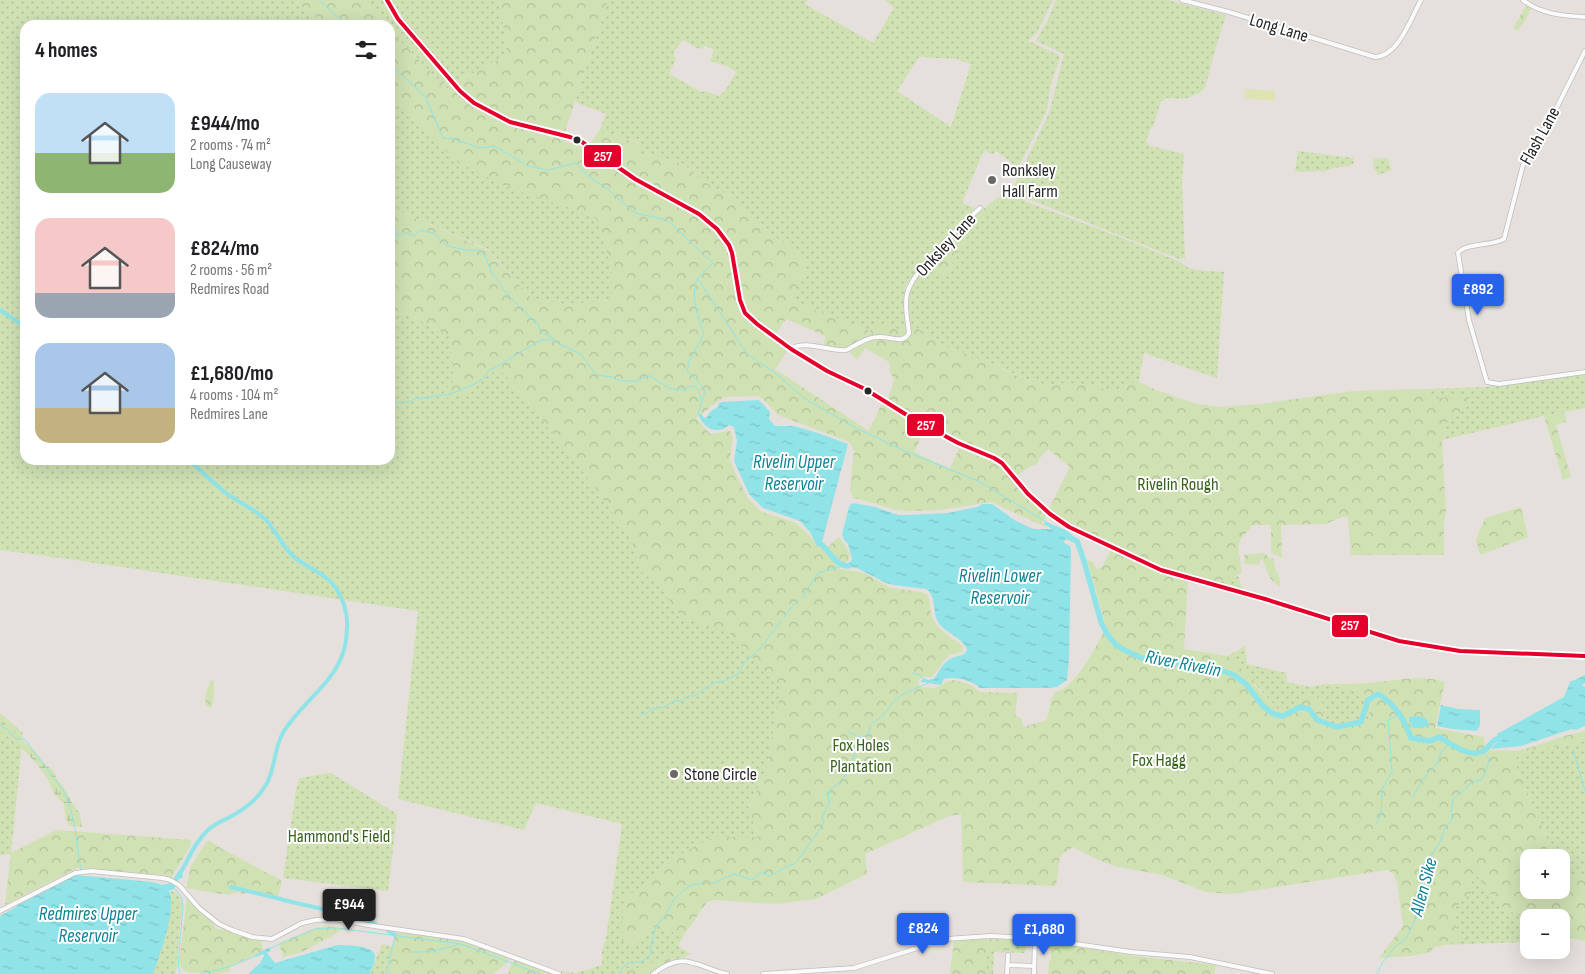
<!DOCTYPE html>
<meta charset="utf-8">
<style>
:root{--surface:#fff;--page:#f6f6f6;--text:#202124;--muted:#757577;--accent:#2563eb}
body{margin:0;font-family:"Sofia Sans Condensed",sans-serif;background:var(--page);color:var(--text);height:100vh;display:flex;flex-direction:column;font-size:19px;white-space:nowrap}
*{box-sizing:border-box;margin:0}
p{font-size:16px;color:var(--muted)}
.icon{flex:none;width:28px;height:28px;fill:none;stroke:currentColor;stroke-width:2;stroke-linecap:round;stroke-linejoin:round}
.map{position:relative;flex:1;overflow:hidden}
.side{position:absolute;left:20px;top:20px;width:375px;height:445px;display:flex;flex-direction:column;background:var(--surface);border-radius:15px;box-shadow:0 5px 20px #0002}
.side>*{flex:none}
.tools{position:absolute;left:1520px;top:849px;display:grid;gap:10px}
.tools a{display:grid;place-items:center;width:50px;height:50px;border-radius:10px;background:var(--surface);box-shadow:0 5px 20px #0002;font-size:25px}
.price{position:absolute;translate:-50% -42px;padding:0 11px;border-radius:5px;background:var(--accent);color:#fff;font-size:16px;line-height:32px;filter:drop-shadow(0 1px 2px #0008)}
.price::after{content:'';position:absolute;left:50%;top:30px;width:15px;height:11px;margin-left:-8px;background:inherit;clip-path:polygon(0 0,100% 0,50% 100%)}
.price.active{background:#222;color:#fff}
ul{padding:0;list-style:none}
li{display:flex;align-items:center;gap:15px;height:125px;padding:0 15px}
li span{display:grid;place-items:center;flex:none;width:140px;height:100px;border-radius:15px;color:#555}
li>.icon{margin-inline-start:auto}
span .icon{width:60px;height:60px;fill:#fffc;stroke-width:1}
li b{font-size:21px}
h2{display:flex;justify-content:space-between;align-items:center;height:60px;padding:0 15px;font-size:21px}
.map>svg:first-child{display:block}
.grass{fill:url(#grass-dots);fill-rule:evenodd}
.forest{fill:url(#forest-crowns)}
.wetland{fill:url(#wetland-marsh)}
.pitch{fill:#dde4b2}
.water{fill:url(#water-ripples)}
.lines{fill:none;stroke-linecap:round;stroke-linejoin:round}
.stream{stroke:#90e4e8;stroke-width:1}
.canal{stroke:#90e4e8;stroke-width:4}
.river{stroke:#90e4e8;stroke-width:5.5}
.street-casing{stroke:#bfbdbe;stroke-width:5.5}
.primary-casing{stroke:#bfbcbb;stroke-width:8}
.street{stroke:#fbfafa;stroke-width:4}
.primary{stroke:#e6ddd2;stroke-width:5.5}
.bus-1-casing{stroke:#fff;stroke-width:8}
.bus-1{stroke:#e4002b;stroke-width:4}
.bus-dot{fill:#272727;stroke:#fff;stroke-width:2}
.poi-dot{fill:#6a6866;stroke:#fff;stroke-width:2}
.labels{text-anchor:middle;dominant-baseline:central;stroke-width:4;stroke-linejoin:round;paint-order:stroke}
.street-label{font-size:18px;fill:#272727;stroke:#fff}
.poi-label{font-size:18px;fill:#272727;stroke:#fff;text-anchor:start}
.park-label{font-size:18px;fill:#376219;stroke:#fff}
.water-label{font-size:19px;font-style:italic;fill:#0e8294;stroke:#fff}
.line-badge{stroke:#fff;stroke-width:2}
.badge-label{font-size:14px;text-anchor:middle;font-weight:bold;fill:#fff}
</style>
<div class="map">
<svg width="1585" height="974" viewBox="0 0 1585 974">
<defs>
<pattern id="grass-dots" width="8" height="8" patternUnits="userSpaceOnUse" patternTransform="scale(1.25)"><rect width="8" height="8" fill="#d0e1b4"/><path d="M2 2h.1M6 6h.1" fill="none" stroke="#b3c19b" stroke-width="1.8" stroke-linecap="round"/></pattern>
<pattern id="forest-crowns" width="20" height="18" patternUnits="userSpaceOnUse" patternTransform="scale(1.25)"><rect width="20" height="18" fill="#d0e1b4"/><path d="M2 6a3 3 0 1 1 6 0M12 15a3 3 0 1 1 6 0" fill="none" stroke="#b3c19b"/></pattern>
<pattern id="wetland-marsh" width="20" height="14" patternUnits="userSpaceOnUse" patternTransform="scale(1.25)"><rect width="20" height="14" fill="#d0e1b4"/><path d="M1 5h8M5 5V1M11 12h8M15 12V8" fill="none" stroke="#b3c19b"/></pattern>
<pattern id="water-ripples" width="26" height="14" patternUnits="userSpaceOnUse" patternTransform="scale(1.25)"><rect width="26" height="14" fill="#90e4e8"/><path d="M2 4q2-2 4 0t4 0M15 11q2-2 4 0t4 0" fill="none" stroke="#7cc4c7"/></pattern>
</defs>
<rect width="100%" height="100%" fill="#e6e0dc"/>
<!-- grass -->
<path class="grass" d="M0,0H293L326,25H25V460H390V311L411,316L451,337L454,381L469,395L468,389L493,372L504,373L575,460L630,537L642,572L659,585L681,617L729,631L781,688L767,768L748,809L759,837H713L666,862L646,887L632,946L650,926L684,935L678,946L691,954L685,957L671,960L667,956L654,961L646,968H625L621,974H568L557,971L576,973L602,965V952L607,932L622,824L536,803L524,830L398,799L418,611L75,560L0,550Z
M364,0H384L401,28L452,86L447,89L390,30V25H386Z
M391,0H500L507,55L456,82L403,18Z
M608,0H808L805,4L873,43L894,8L885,0H1053L1037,33L1027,42H1032L1058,55L1060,57L1050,88L1047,110L1019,166H1016L996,151L994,154L989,153L984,150L962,203L975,208C951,233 927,259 906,285L903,310L906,320L902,331L892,328L870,331L790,300L809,261L771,234L732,198L701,180L683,164L655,156L637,155L640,143L599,131L606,114L575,102ZM683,40L699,49L705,46L714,50L710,61L729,67L736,72L726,90L719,96L705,91L702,92L669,74L676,58L673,53ZM919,57L955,59L971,64L951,127L897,91Z
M1056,0H1168L1226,15L1212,61L1205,88L1199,93L1185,99L1167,98L1161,102L1153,127L1150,129L1146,142L1151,146L1184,154L1182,182L1185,258L1179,259L1036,202L1026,198L1013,188L1049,113L1064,54L1036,41L1048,19Z
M390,90L415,121L570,208L596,218L612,269V301L564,304L532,299L488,249L399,211L390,213Z
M1298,151L1353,158L1354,163L1350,166L1333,168L1326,171L1295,172Z
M1387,158L1392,170L1378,175L1373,166L1374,159Z
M1010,189L1027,202L1120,237L1178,261L1189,268L1197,270L1224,272L1217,378L1144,353L1139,381L1136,380L1115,392L1094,386L1067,383L1048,385L1029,381L989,362L941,345L910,323C905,295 907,290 924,267L943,279C962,247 978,210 1010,189Z
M1585,373V408L1544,416L1442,440L1445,424L1469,405L1468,394L1436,399L1426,389L1487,387Z
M1238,576L1243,590L1211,581Z
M1245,646L1247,664L1286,673L1287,682L1311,687L1325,684L1355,690L1372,701L1367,723L1334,730L1324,724L1322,701L1299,706L1281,712L1228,656Z
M0,713L23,733L11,854L0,855Z
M1585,741V877L1562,874L1561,858L1555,857L1513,759L1531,751Z
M328,773H331L397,814L388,891L283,878L296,790L300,777L301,778Z
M1477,876L1499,905L1529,921V942L1443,945L1467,939C1453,930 1456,923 1455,907L1472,892L1470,887L1471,879Z
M171,891C179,893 182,899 182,907L176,972L175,974H153L166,935Z
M1026,942L1025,953L994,952L993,974H987V950H1010L1011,944Z
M382,944L393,947L387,974H370Z"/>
<!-- forest -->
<path class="forest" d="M293,0H364L386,25H326Z
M500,0H608L565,132L566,143L590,144L599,131L641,144L638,155L655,156L682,164L701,180L732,198L771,234L809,261L790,300L870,331L880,324L902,331L906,320L941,345L989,362L1028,381L1048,385L1067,383L1094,386L1115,392L1136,380L1156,390L1197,404L1221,407L1260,404L1353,391L1426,389L1436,399L1469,393V405L1445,424L1442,440L1446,512L1444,521V555H1351L1348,517H1342L1326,524L1281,525L1282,558L1271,553V525H1251C1250,532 1244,533 1241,539C1236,548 1241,562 1242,572C1235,578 1218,582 1209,581C1197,579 1184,574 1172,570C1131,556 1083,535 1049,509L1070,467L1048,449L1039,459L1038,463L1026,469L1017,476L1003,461L962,440L888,399L894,379L890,372L889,362L865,348L858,359L853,357L847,348L839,349L824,345L825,336L786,319L771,340L788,350L775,369L869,431L882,403L926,428L914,452L950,469L960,446L1000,465L1023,495L1047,515L1042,522L1048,528L991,502L939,510L907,511L892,509L867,501L853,498L850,490L854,450L849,442L778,415L765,401L758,396L724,397L696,418L710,434L730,431L733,438L730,459L736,475L748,498L760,511L796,523L824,550L839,537L845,545L850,555L848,561L838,566L840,569L864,573L891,588L921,592L928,595C930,603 930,612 933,619C939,631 953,639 963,646L962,652L949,655L932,677H924L918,680L920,687L935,688L947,682L954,680L971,685L980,692L1018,693L1015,715L1022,719L1023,727L1047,720L1051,700L1055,692C1075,689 1093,650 1103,634L1106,627L1087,560L1093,562L1096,569L1102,567L1111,550C1136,563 1161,575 1188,581L1184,649L1228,656L1245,673L1254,676L1253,684L1281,712L1299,706L1309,692L1322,701L1324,724L1334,730L1367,723L1372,701L1355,690L1325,684C1339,684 1354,684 1368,683C1394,681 1420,674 1445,682L1435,728L1484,737L1485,750L1517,751L1538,745L1564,736L1585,731V741L1531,751L1513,759L1555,857L1529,858V890H1561V872L1562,874L1585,877V941L1561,936V918H1529V921L1499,905L1477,876L1471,879L1470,887L1472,892L1455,907C1456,922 1453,932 1468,939L1433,948L1431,952L1411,956L1379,958L1403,926L1397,881L1393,873L1387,870L1231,894L1206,892L1162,875L1114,866L1094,858L1073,847L1060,856L1056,886L963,882L961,814L949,816L865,854L867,874L816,899L775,904L714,900L707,902L684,935L650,926L631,946L622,941V910L626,895L646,887L666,862L713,837H759L748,810L767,768L781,688L729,632L681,617L659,585L642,572L630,537L575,460L504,373L493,372L468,389L469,395L447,398L446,389L454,381L451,337L411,316L390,311V213L399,211L488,250L532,299L564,304L612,301V269L596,218L570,208L511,189L459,163L415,121L390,90V30L447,89L456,82L507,55Z
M1526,6L1531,9L1523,24L1521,25L1518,31L1513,28Z
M998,197L974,226L943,279L924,267L975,216Z
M1565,412L1566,422L1556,425L1571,477L1563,480L1544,416Z
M1521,507L1528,537L1480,555L1476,540L1485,518Z
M1264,553L1269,557L1274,559C1274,572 1281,574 1280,586C1267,580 1267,569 1262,558L1258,565L1245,564L1244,555Z
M211,680L214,681C214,691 215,699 211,708L206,706L205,695Z
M57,830L191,840L190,847L171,878L165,875L77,868L5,905L11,853Z
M208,840L222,849L281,880V885L278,896L275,897L254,893L250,891L243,894L238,892L230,894H222L186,888L191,866Z
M187,898L203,914L213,922L215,928C220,930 223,929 228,930C239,933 249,939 261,941L263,951L229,967L230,971L218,974H208L207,972C194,974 179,974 179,961Z
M325,926L346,928L302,952L283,957L279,943L318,927Z
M396,932L463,941L508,958L509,961L493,974H387Z
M985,939L989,940L990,939L1026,940V942L1011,944L1010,950H987V974H950L954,941Z
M1049,942L1135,956L1216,965L1214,974H1048L1049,961L1051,959Z
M667,956L671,960L650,974H621L625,968H646L654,961Z
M516,961L549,973L553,974H508L512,962Z"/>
<!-- wetland -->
<path class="wetland" d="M0,719L12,729L17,736L34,750L44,763L54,771L56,778L65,789L71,801L80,814L82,827L69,826L65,815L64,804C61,801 58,798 55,795C52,790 50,783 47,778C34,759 20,744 0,732Z"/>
<!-- pitch -->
<path class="pitch" d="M1245,89L1275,91V101L1245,98Z"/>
<!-- water -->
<path class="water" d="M759,400L770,412L769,419L775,426H794L818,433L848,444L821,546H817L810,532L800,521L763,508L749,494L734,461L737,441L734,427L729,425C717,436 703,428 698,414H701L703,417L706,418L711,411L718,407L719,403L722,402Z
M854,503L875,507L898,515H907L948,513L977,507L982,504H992L1016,521L1031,528L1035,529H1052L1044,524L1045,521C1055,527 1067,528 1074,537V541L1066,539L1063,542L1070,546L1071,550L1069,660L1067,680L1057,687L1048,688H979L978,686C969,680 955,676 944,679L941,685L922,682L921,681L924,678L928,680L934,679C938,673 943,663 950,659C957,655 964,657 967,650C964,638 945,633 938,622C932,612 937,596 926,589L894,585L886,583L857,568L844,567L843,565L850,562L852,559L848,544L844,540L842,534L849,507L851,504Z
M1585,675V683L1582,685L1585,687V726L1576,730L1572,729L1521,746L1491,749L1499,740L1497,734L1564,697L1570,682Z
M1441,705L1458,709L1480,710V725L1477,731L1452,729L1437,726Z
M1414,716C1422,716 1428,717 1429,726L1421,728H1413L1409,721V717Z
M179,870L183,875L182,878L176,880L173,884L176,886L173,890H169C177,909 160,955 153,974H0V916L16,907L17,905L75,875L153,882L162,885L171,883Z
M337,945C345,945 369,945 374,953C377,959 372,969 370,974H248L260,963L264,956L263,954L256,957L255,955L270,947L271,950L267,953L275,963Z"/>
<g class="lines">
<!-- stream -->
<path class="stream" d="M319,0L347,25
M390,64L425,96L443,138L454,139L480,148L495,146L528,166L548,170L576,163L589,177L609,190L635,213L667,220L713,263C708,268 700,274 697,280C690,293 699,321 704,334L689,362L687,371L699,382L705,391L698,414
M390,228L393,227L397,236L407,233L414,236L420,230L433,233L447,246L467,250H480C488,258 487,262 491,271C495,280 501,279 503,290L506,292L511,298L520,307L523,308L531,319L537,322L541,332L550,336L559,344L581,354L596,375L612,377L622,381H636L648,376H651L668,388L682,390L692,386H695L699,391L701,399
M698,279L747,354L774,372L804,398L854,427L905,451L978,481L1045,521
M390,403L408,402L417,398H427L438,395H448L477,383L485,377L488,371L498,366L540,340H554
M802,598L818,573L844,566
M784,618L793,605L799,601
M913,673L920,675L922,678
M641,714L647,713L651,709L664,707L676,700L680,702L688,696H694L713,683L724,681L738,674L744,663L759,650L781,621
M0,725L8,730L16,739H24L26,741L63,790C76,814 76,844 81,870
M849,732L861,738
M844,741L855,746
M1573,750L1585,791
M1413,797L1421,782L1438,762L1440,754L1449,743
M1376,824L1381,815L1382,789L1392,772L1388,720L1401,714
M175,889L182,898L183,907L178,964L180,974
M271,948L315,929L336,928L461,944L540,974
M412,952C425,953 447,949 458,944
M200,974L229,967L256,956
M386,974L395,936
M619,974C628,955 634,967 646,959C648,957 649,955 651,953V946L656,926L665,916L675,898L689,886L695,884L714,883L734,874L752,880L760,873H765L770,876L786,867L794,864L798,860L824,823L822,817L829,804L828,795L829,791L843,779L847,773L852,764L856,746L861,738L869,733L870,725C874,721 880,719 883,715C889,709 892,702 899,697C906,691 919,688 928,683
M1377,974L1383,962L1395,947L1406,938L1418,915L1426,881L1430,877L1429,859L1441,840L1445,827L1452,820C1452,812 1450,800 1457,795C1463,791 1466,790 1470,783L1481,780L1487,769L1489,759L1483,751"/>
<!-- canal -->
<path class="canal" d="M0,310L25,327
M173,884C186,868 191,846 207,831C214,824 222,821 230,817C243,810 256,801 264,788C276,771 273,748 284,731C308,694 347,677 347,628C348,614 343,599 336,588C326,573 307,568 294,557C281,546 276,529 264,518C252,508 238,502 226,493C213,483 201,471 189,460
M231,887L281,899
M283,900L362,918L376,924
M388,931L395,935"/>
<!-- river -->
<path class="river" d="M1068,537L1077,541L1084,561L1101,622L1107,634L1116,645L1126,651L1142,658L1218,669L1234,675L1246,684L1263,706L1273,714L1283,716L1300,707L1309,709L1317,720L1337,727L1361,722L1368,700L1378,694C1396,705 1404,719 1411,738L1430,741L1439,737C1452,744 1472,761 1486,749C1494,741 1492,740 1505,736
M822,545C830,552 836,566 848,566"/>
<defs>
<path id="street" d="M1182,0L1229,12L1375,57C1398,57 1411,18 1421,0
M1523,0C1540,14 1564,16 1585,17
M1585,51L1555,111L1531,149L1523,165L1504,239C1492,246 1465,243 1458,253L1469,320L1487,382L1499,384L1585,372
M791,349C805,339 830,352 846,350C857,345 866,337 879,337C890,336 903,345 909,333C908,321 904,307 907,294C912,270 961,226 980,208
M0,911L75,873L91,871L162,878L170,880L179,885L199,908L219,924L232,930L252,937L272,939L302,923L316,920L335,919L374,926L464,939L559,974
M1008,965L1034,966
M653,974C685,950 694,966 727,974
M763,974L854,968L946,939L990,936L1035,938L1131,952L1190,957L1272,974
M1007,974L1008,955
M1034,974L1035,938"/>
<path id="primary" d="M387,0L398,19L407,29L460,91L474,103L510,122L570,137L582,142L635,179L699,214L717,229L729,245L732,253L740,300L745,313L757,324L791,349L827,371L865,389L910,417L958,443L994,458L1002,463L1028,494L1050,514L1069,527L1161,570L1265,599L1399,641L1460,651L1585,656"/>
</defs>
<!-- street casing -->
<use href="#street" class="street-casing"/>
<!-- primary casing -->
<use href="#primary" class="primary-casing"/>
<!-- street -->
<use href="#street" class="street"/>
<!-- primary -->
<use href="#primary" class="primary"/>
<defs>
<path id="bus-1" d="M387,0L398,19L460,91L474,103L510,122L570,137L582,142L635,179L699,214L717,229L729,245L732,253L740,300L745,313L757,324L791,349L827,371L865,389L910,417L958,443L994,458L1002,463L1028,494L1050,514L1069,527L1161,570L1265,599L1399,641L1460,651L1585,656"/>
</defs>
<!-- bus-1 casing -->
<use href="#bus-1" class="bus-1-casing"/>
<!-- bus-1 -->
<use href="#bus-1" class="bus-1"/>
</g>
<!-- markers -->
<g class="bus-dot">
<circle cx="577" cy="140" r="4.5"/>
<circle cx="868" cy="391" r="4.5"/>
</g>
<g class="poi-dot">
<circle cx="992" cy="180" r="5"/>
<circle cx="674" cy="774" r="5"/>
</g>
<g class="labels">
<!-- street labels -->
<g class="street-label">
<text transform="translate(1279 28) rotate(17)">Long Lane</text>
<text transform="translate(1540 136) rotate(-61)">Flash Lane</text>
<text transform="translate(946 245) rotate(-47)">Onksley Lane</text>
</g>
<!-- poi labels -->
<g class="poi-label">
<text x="1002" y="170">Ronksley<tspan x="1002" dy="21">Hall Farm</tspan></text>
<text x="684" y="774">Stone Circle</text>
</g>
<!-- park labels -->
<g class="park-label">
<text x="1178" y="484">Rivelin Rough</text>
<text x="861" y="745">Fox Holes<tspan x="861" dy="21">Plantation</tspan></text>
<text x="1159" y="760">Fox Hagg</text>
<text x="339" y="836">Hammond's Field</text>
</g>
<!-- water labels -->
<g class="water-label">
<text x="794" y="462">Rivelin Upper<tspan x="794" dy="22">Reservoir</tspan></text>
<text x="1000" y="576">Rivelin Lower<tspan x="1000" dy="22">Reservoir</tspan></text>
<text transform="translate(1183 664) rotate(11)">River Rivelin</text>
<text transform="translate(1424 887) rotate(-75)">Allen Sike</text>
<text x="88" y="914">Redmires Upper<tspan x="88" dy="22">Reservoir</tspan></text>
</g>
</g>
<g class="line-badge">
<rect x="583" y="144" width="39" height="24" rx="5" fill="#e4002b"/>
<rect x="906" y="413" width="39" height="24" rx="5" fill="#e4002b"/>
<rect x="1331" y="614" width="38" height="24" rx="5" fill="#e4002b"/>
</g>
<g class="badge-label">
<text x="603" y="161">257</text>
<text x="926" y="430">257</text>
<text x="1350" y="630">257</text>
</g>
</svg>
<div class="tools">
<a>+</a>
<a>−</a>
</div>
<b class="price" style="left:1478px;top:316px">£892</b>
<b class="price active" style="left:349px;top:931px">£944</b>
<b class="price" style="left:923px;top:955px">£824</b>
<b class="price" style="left:1044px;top:956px">£1,680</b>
<section class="side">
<h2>4 homes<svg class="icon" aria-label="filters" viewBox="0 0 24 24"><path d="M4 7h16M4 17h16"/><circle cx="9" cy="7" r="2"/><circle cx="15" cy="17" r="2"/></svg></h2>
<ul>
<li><span style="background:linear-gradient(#bfe0f5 60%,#8fb573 0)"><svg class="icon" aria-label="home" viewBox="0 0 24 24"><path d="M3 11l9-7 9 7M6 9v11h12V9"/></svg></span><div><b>£944/mo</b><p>2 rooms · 74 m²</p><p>Long Causeway</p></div></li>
<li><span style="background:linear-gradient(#f6c9c9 75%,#9aa5b1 0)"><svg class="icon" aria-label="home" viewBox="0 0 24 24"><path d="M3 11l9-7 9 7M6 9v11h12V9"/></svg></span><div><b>£824/mo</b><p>2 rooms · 56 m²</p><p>Redmires Road</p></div></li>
<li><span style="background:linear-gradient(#a9c7e8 65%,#c2b280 0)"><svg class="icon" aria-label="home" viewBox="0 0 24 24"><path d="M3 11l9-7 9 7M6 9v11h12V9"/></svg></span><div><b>£1,680/mo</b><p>4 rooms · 104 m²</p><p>Redmires Lane</p></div></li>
</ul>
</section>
</div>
